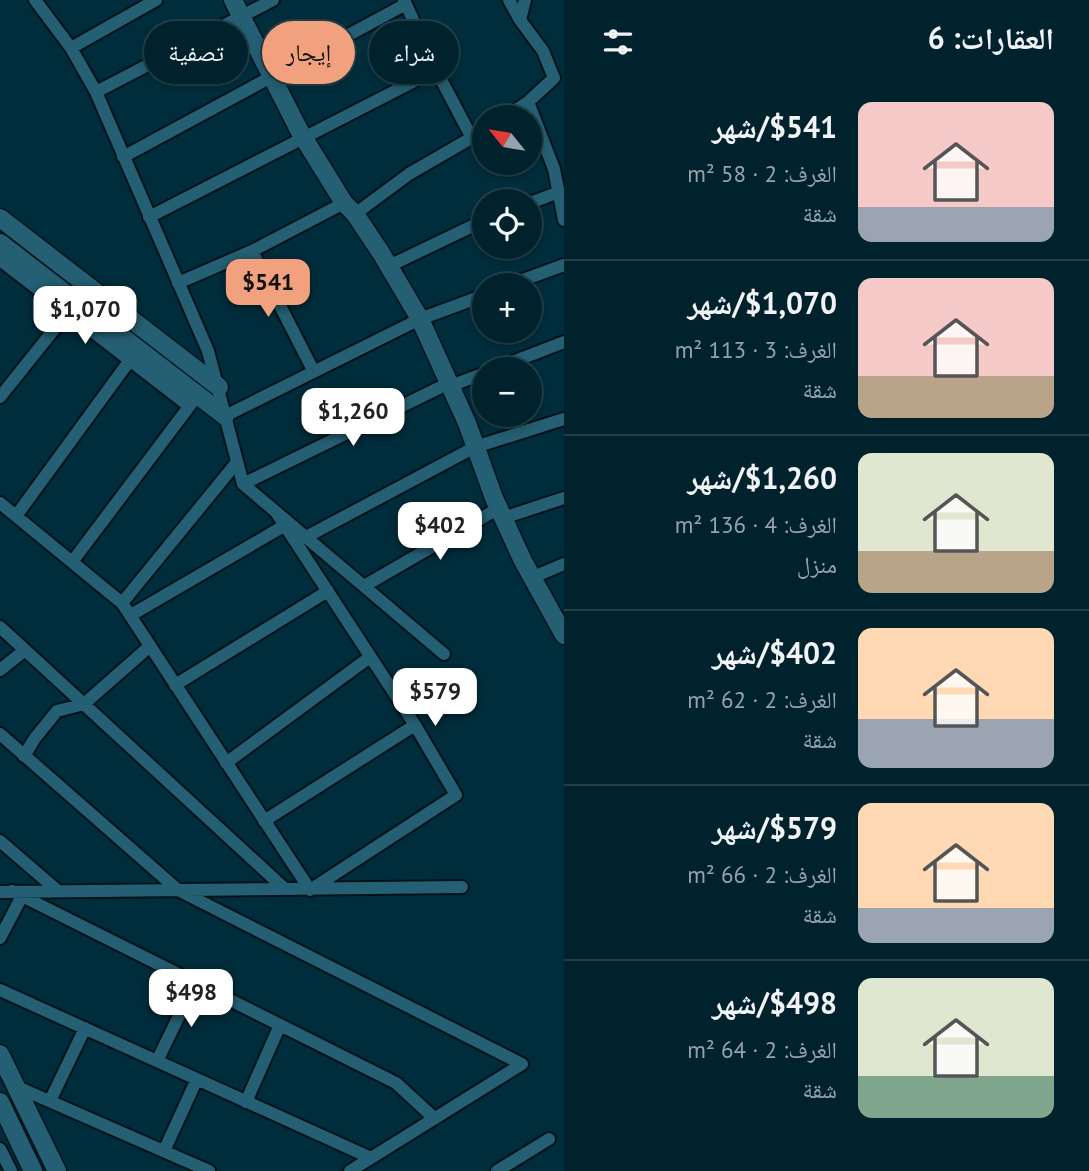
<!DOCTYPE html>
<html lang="ar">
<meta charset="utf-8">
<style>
:root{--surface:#00222d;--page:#0a2a35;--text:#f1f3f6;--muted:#95a4aa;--line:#223f49;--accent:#f1a17d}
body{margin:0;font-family:"PT Sans","Noto Naskh Arabic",sans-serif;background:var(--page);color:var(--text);direction:rtl;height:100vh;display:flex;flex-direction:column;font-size:26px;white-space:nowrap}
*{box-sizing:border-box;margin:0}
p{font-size:23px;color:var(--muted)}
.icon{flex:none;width:38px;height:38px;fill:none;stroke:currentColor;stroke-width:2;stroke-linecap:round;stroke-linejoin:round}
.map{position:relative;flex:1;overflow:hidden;direction:ltr}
.side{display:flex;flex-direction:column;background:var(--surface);width:525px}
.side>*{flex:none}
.banner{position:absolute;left:21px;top:21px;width:438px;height:63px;direction:rtl;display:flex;gap:14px}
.needle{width:46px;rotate:300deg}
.controls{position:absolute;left:472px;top:105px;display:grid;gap:14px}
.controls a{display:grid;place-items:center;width:70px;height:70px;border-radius:50%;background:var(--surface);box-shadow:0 4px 10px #0003,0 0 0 2px var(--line);font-size:35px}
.price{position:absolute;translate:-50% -60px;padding:0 16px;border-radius:14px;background:#fff;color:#222;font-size:23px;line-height:46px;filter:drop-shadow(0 2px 4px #0008)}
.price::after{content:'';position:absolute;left:50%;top:42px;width:21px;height:16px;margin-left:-10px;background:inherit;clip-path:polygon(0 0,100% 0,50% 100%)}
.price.active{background:var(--accent);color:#111}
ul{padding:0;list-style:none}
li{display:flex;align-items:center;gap:21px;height:175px;padding:0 35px}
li+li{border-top:2px solid var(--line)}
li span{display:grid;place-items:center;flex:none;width:196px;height:140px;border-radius:14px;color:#555}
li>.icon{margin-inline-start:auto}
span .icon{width:84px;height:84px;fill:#fffc;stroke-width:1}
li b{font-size:30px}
h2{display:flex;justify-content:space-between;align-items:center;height:84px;padding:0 35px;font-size:30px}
.chip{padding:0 24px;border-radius:32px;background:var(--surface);box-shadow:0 4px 10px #0003,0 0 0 2px var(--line);font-size:24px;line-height:63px}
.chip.active{background:var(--accent);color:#111}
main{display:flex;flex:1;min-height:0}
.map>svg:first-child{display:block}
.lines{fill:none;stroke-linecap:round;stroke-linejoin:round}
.street-casing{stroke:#03131a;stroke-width:16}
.secondary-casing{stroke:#03131a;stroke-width:21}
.street{stroke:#255f73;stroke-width:12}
.secondary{stroke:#255f73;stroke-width:18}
</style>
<main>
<section class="side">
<h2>العقارات: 6<svg class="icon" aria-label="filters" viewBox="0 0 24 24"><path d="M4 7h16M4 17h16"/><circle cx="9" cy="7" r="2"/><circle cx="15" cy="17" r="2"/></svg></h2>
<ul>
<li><span style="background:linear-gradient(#f6c9c9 75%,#9aa5b1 0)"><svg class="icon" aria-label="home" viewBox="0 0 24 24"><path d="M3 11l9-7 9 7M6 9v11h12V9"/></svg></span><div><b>$541/شهر</b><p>الغرف: 2 · 58 m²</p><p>شقة</p></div></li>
<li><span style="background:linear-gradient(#f6c9c9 70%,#b9a48a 0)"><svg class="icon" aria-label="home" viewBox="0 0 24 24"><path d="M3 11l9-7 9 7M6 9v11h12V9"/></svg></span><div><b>$1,070/شهر</b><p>الغرف: 3 · 113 m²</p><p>شقة</p></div></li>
<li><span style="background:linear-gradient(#dfe7d0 70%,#b9a48a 0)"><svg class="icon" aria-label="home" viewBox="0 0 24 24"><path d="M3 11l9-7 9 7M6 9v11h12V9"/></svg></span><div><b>$1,260/شهر</b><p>الغرف: 4 · 136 m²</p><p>منزل</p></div></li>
<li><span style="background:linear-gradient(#ffd9b3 65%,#9aa5b1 0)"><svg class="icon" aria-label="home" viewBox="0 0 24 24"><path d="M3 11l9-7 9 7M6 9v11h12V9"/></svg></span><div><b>$402/شهر</b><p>الغرف: 2 · 62 m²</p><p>شقة</p></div></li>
<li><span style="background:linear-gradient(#ffd9b3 75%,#9aa5b1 0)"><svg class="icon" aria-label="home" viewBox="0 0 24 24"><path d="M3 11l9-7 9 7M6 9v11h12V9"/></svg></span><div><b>$579/شهر</b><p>الغرف: 2 · 66 m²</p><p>شقة</p></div></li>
<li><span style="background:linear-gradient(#dfe7d0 70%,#7fa58c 0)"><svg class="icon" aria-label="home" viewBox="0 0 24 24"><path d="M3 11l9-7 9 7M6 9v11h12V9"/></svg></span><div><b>$498/شهر</b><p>الغرف: 2 · 64 m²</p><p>شقة</p></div></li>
</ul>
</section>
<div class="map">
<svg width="564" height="1171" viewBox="0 0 564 1171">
<rect width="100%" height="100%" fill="#002d3c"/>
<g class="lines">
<defs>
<path id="street" d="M35,0L71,48L96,92L208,351L243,484L444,654
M404,0L436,70L472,138
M520,20L525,0
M71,48L156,0
M96,92L273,0
M528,102L554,169L564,220
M505,117L528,102L554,78L543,51L520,20L509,0
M123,157L406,4
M530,203L559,192
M355,214L409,174L485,130
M149,217L436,70
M252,251L314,372
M0,260L189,406
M389,266L485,220
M178,283L252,251L344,203
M509,285L564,265
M494,369L564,342
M450,386L485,373
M0,397L68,312
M225,416L420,319L485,295
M243,484L449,383
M0,503L122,603L310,890L456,795L415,725L276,512
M16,516L130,360
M503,518L564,498
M306,537L475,447L564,419
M72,562L194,400
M531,578L564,564
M364,586L499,508
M122,603L237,462
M131,615L289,523
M0,627L285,889
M0,670L25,650
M175,685L328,591
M0,734L178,890L522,1064L350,1171
M24,756L35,738L57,711L84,704L150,646
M226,763L370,657
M264,821L415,725
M0,841L58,891
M12,891L396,1083L434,1118
M0,892L462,887
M0,938L22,896
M0,990L371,1158
M157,1061L195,983
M15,1086L209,1171
M50,1101L85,1028
M246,1102L280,1025
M0,1149L11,1171
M164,1151L197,1079
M497,1171L549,1139"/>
<path id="secondary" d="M233,0L300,132L344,203L355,214L381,253L420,319L467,423L494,498L523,561L564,635
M0,218L219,387
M0,243L225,416
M0,1054L57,1171
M0,1102L33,1171"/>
</defs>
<!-- street casing -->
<use href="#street" class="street-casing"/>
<!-- secondary casing -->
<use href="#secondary" class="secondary-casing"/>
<!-- street -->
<use href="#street" class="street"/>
<!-- secondary -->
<use href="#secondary" class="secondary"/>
</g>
</svg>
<div class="controls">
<a><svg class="needle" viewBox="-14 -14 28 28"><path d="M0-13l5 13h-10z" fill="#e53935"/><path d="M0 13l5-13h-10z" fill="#95a4aa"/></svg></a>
<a><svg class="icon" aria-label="locate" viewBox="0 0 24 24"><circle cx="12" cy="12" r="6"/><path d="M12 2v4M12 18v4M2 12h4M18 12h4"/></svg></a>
<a>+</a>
<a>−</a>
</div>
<b class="price active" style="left:268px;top:319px">$541</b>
<b class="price" style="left:85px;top:346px">$1,070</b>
<b class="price" style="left:353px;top:448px">$1,260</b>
<b class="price" style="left:440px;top:562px">$402</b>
<b class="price" style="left:435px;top:728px">$579</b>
<b class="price" style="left:191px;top:1029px">$498</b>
<div class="banner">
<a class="chip">شراء</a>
<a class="chip active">إيجار</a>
<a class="chip">تصفية</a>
</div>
</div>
</main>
